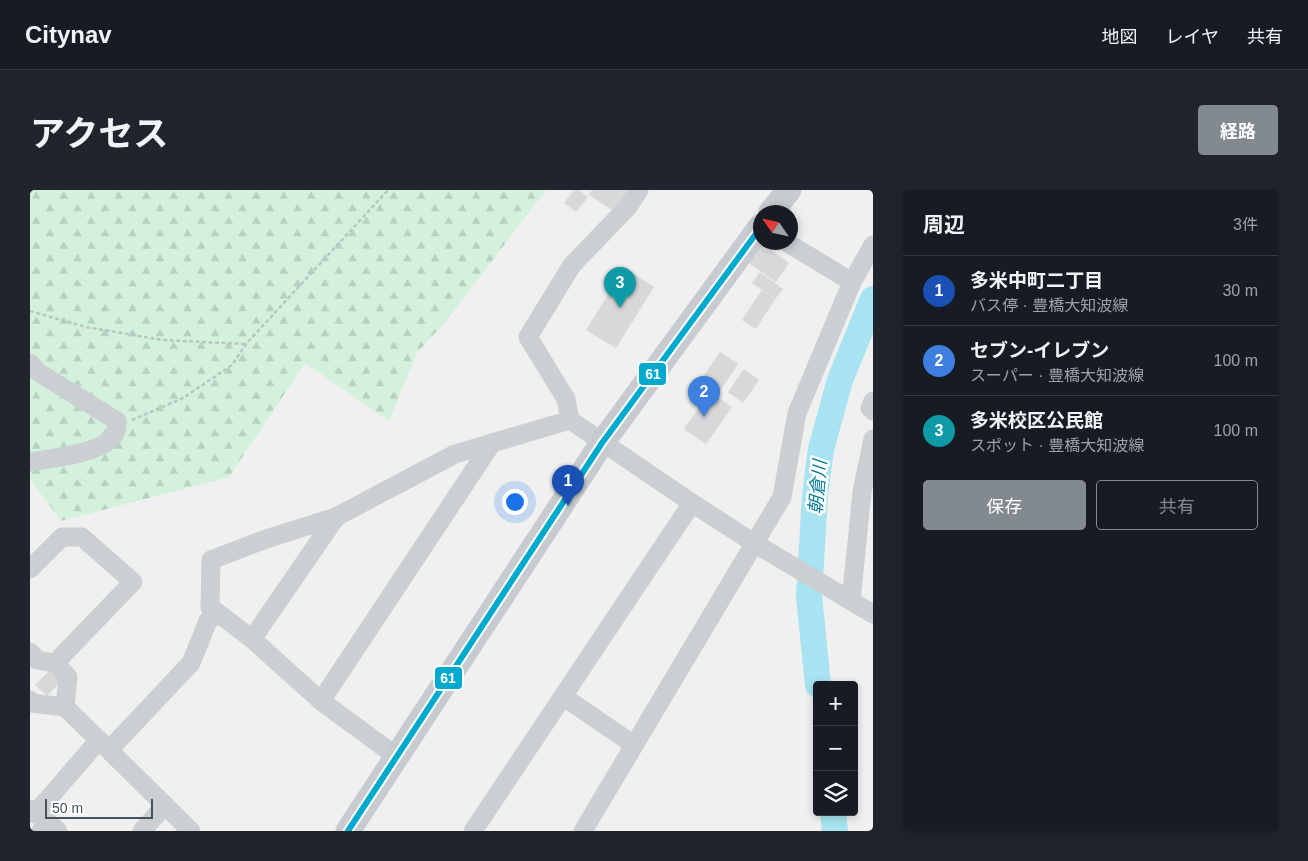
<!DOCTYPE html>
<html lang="ja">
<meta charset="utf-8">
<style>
:root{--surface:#171b24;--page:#20242c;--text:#f1f3f6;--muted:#9ea1a6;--line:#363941;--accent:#828a90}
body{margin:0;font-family:Helvetica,"Noto Sans JP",sans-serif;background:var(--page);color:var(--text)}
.controls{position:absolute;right:15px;bottom:15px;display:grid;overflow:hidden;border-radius:5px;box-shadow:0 2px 8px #0003}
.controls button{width:45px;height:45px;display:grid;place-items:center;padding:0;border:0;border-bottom:1px solid var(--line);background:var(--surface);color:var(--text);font:25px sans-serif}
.compass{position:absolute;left:723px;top:15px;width:45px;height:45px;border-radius:50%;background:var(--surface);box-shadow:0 2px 8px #0003;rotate:304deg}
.scale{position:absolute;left:15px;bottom:12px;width:108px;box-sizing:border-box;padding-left:5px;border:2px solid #46535d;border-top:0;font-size:14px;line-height:18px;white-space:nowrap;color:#46535d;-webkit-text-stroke:4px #fff;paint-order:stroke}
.you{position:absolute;left:484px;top:311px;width:18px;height:18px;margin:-12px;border:4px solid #fff;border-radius:50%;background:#1a73e8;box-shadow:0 0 0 8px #1a73e833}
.badge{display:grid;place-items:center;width:32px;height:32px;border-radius:50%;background:var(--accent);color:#fff;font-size:16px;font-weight:700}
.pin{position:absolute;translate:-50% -41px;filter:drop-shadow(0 1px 2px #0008)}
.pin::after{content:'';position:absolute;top:26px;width:18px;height:15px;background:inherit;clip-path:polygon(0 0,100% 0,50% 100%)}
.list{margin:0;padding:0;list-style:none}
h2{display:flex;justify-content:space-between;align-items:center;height:65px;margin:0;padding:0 20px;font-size:21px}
h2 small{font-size:16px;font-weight:400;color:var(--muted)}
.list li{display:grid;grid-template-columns:32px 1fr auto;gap:15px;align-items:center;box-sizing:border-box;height:70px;padding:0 20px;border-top:1px solid var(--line)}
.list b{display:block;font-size:19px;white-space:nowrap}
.list p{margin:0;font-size:16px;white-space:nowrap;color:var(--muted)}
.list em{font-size:16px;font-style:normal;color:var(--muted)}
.actions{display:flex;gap:10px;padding:15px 20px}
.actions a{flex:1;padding:11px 0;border:1px solid var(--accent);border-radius:5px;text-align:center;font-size:18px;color:var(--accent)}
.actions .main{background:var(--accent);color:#fff}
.icon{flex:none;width:28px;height:28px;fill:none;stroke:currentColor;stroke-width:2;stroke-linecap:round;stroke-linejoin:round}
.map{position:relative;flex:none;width:843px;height:641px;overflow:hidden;border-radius:5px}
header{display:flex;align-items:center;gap:30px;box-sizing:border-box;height:70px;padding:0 25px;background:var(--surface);border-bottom:1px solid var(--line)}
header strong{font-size:24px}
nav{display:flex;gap:28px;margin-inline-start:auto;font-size:18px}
.intro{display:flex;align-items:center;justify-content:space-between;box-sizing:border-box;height:120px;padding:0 30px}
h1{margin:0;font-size:35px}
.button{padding:12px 22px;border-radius:5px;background:var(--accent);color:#fff;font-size:18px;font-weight:700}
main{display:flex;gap:30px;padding:0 30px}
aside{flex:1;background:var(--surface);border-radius:5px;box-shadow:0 2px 8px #0003}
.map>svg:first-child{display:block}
.forest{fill:url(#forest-firs)}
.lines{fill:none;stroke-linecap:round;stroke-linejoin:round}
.river{stroke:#a7e3f0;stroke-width:26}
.building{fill:#d8d8da;stroke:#e2e2e3}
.path{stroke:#b8c6c1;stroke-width:2.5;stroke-dasharray:4 2.5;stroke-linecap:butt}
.minor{stroke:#cccfd1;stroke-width:19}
.major{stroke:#c7cbcf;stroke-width:25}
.bus-1-casing{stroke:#fff;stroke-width:10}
.bus-1{stroke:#00a9ce;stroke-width:6}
.labels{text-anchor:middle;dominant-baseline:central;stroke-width:5;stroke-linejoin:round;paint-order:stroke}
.water-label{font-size:18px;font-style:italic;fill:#087e98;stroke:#fff}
.line-badge{stroke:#fff;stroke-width:2}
.badge-label{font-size:14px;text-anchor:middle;font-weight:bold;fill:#fff}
</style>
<header>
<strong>Citynav</strong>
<nav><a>地図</a><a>レイヤ</a><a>共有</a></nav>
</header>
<div class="intro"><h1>アクセス</h1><a class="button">経路</a></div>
<main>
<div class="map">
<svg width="843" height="641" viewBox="0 0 843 641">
<defs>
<pattern id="forest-firs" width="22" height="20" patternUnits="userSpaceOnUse" patternTransform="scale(1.25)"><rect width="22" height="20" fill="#d4f1de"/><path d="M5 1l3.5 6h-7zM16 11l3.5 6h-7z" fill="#b7d1c1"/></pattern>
</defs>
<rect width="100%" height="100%" fill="#f1f0f0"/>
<path class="forest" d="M0 0H516L416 131 387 163 359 231 275 173 199 287 31 331 0 289Z"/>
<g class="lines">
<g class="river">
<path d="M788 495 779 406 785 305 791 259 810 190 843 109"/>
<path d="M803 622 805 641"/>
</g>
</g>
<g class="building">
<path d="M544 0H549L558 7 546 22 534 13Z"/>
<path d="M562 0H601L587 23 559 5Z"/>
<path d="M732 54 759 73 746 92 719 73Z"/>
<path d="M595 78 624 97 586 158 556 140Z"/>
<path d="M730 82 753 99 745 109 722 93Z"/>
<path d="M732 100 745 109 726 139 712 130Z"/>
<path d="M690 162 708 174 689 202 671 190Z"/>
<path d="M714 179 729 190 713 213 698 202Z"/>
<path d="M680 202 702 217 676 254 654 239Z"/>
<path d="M19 481 31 492 17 506 5 495Z"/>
</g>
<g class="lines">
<g class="path">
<path d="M0 121 56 137 132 150 216 154"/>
<path d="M102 230 153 208 202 175 216 154 358 0"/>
</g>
<g class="minor">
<path d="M756 52 822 92"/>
<path d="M0 173 8 182 87 231C87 235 87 240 85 243 75 264 22 268 0 272"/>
<path d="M843 211 840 218 843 221"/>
<path d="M540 230 536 209 498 147 542 75 598 17 609 0"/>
<path d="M0 379 32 347H52L103 392 25 473"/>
<path d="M821 411 832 302 843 249"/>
<path d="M222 449 306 327"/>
<path d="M0 462 7 470 25 473 38 487 35 517"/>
<path d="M534 507 604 555"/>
<path d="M0 510 1 513 35 517 161 641"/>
<path d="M291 511 462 253"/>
<path d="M79 560 161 473 178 431 188 423"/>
<path d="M367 567 291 511 222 449 180 417 181 370 239 348 306 327 425 264 540 230 662 313 724 353 843 424"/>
<path d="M0 619 5 624 69 550"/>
<path d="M11 641 19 633 28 641"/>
<path d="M112 641 135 615"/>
<path d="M443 641 662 313"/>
<path d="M553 641 752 307 767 223 822 92 843 55"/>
</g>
<g class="major">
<path d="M741 22 759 0"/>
<path d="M318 641 572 253 731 36"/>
</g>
<defs>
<path id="bus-1" d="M318 641 572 253 731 37"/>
</defs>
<use href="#bus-1" class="bus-1-casing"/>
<use href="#bus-1" class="bus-1"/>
</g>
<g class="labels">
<g class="water-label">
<text transform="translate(788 297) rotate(-85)">朝倉川</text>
</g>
</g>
<g class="line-badge">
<rect x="608" y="172" width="29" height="24" rx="5" fill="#00a9ce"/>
<rect x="404" y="476" width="29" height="24" rx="5" fill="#00a9ce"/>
</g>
<g class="badge-label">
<text x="623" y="189">61</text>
<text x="418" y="493">61</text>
</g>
</svg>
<div class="controls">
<button>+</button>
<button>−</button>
<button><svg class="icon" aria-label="layers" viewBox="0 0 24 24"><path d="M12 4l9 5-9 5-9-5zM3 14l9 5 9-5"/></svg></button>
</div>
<svg class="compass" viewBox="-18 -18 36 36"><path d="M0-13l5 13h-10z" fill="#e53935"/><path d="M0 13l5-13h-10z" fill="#9ea1a6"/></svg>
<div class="scale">50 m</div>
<div class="you"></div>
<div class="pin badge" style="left:538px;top:316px;background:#1a4fb4">1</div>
<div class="pin badge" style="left:674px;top:227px;background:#3f7fe0">2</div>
<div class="pin badge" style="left:590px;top:118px;background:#0f9aa8">3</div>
</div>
<aside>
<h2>周辺<small>3件</small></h2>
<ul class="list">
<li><span class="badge" style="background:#1a4fb4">1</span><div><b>多米中町二丁目</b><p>バス停 · 豊橋大知波線</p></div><em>30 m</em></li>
<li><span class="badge" style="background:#3f7fe0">2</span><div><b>セブン-イレブン</b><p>スーパー · 豊橋大知波線</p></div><em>100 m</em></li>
<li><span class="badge" style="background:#0f9aa8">3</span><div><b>多米校区公民館</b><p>スポット · 豊橋大知波線</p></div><em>100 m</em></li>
</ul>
<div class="actions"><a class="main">保存</a><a>共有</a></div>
</aside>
</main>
